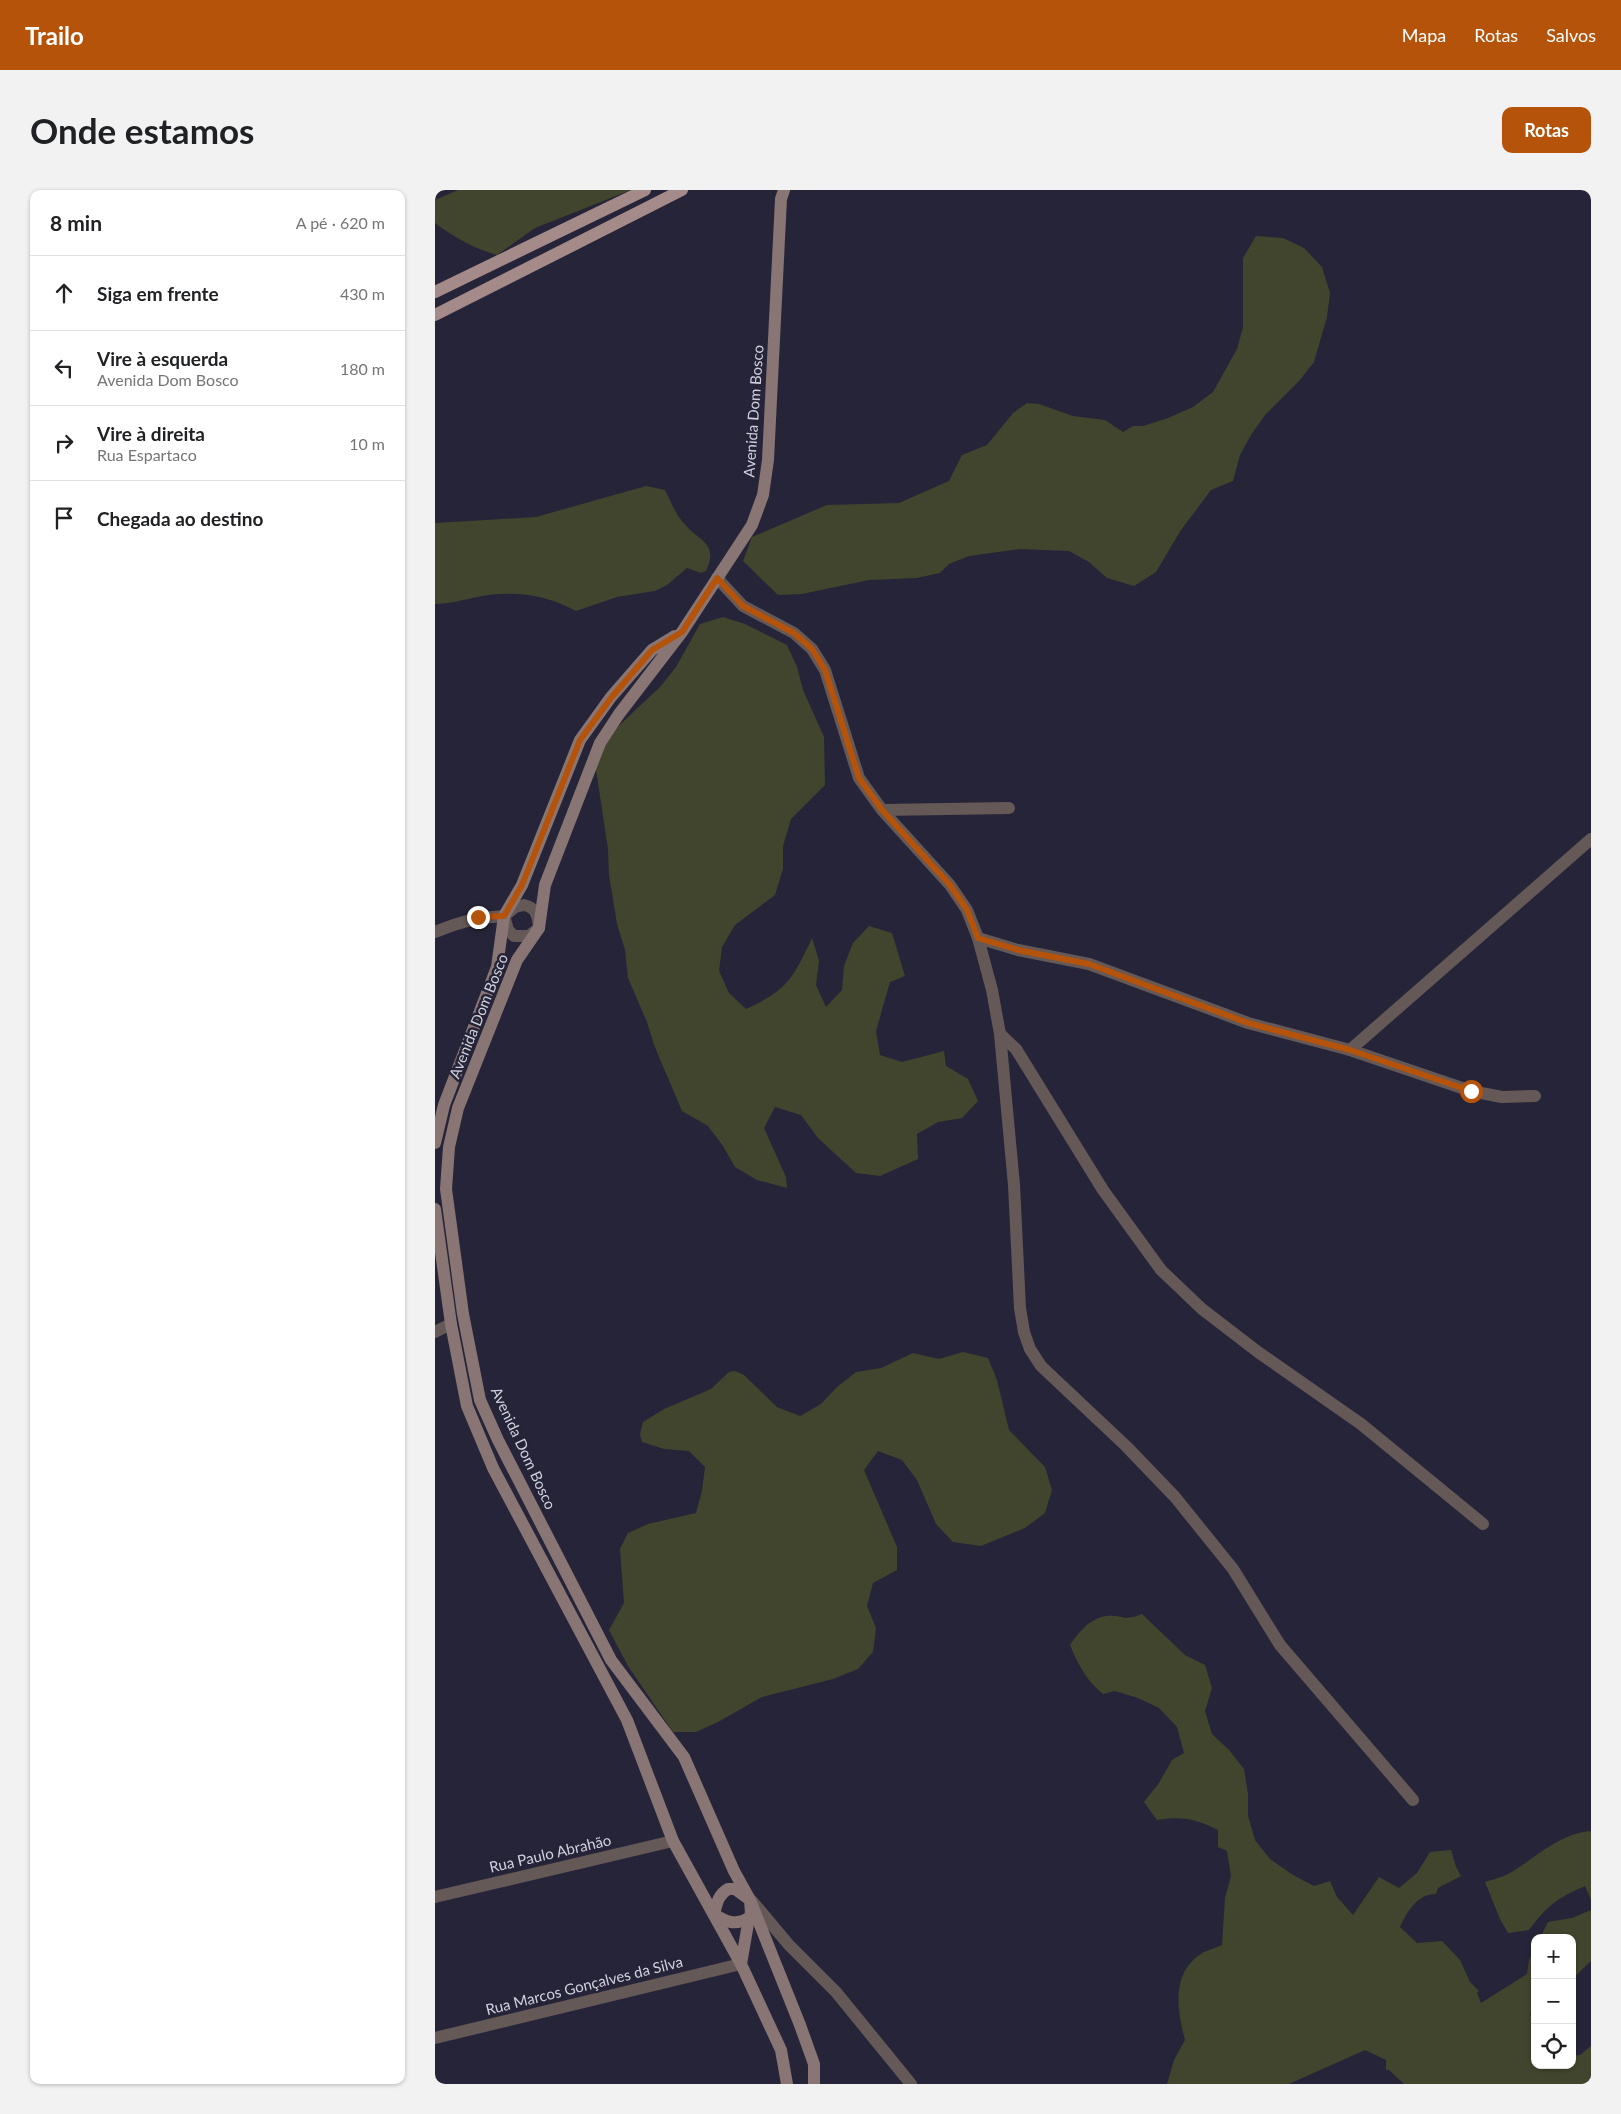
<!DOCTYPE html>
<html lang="pt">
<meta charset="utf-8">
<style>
:root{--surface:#fff;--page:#f2f2f2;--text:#202124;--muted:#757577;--line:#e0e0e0;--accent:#b45309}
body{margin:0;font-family:Lato,sans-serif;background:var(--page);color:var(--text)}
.controls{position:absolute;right:15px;bottom:15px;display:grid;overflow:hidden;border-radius:10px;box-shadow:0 1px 4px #0004}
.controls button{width:45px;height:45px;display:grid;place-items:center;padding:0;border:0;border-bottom:1px solid var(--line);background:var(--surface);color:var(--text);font:25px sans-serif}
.stop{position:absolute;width:15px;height:15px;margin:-11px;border:4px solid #b45309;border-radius:50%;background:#fff}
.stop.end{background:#b45309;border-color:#fff;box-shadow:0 1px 5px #0008}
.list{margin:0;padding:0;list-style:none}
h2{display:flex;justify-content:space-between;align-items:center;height:65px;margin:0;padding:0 20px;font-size:21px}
h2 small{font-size:16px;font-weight:400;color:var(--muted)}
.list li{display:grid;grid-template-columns:32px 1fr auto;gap:15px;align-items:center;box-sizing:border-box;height:75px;padding:0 20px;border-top:1px solid var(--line)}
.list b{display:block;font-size:19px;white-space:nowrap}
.list p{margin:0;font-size:16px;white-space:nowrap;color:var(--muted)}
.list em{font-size:16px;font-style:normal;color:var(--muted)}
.icon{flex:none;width:28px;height:28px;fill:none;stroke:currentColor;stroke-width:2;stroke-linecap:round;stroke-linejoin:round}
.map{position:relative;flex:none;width:1156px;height:1894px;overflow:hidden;border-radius:10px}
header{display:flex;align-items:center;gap:30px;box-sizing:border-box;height:70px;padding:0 25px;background:var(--accent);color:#fff}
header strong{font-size:24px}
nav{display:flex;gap:28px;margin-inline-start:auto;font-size:18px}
.intro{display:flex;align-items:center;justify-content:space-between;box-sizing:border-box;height:120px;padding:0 30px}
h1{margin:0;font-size:35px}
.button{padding:12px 22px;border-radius:10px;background:var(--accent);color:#fff;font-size:18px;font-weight:700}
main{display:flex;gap:30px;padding:0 30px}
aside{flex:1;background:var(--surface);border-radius:10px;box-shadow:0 1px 4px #0004}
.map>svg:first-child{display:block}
.green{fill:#41452d}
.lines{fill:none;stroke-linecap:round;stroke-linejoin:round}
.street{stroke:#655958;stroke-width:12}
.secondary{stroke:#887574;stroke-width:12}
.primary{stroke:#a48a89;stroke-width:12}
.route{stroke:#b45309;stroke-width:6}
.labels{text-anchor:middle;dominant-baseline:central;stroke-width:5;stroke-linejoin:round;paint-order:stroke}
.street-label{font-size:15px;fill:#d1d1de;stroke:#262438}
</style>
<header>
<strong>Trailo</strong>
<nav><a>Mapa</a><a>Rotas</a><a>Salvos</a></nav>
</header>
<div class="intro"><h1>Onde estamos</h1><a class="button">Rotas</a></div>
<main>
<aside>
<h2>8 min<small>A pé · 620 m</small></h2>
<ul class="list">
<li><svg class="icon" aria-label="ahead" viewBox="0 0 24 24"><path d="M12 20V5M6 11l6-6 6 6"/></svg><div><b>Siga em frente</b></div><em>430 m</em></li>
<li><svg class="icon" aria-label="left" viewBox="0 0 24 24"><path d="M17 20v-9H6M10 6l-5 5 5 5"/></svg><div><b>Vire à esquerda</b><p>Avenida Dom Bosco</p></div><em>180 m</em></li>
<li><svg class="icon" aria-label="right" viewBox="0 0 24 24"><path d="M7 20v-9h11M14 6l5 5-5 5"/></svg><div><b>Vire à direita</b><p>Rua Espartaco</p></div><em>10 m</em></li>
<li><svg class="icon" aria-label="arrive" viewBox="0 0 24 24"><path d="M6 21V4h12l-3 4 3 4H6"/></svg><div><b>Chegada ao destino</b></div></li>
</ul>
</aside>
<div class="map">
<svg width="1156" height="1894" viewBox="0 0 1156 1894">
<rect width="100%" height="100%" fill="#262438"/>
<g class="green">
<path d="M23 0H196L100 38 62 65C38 58 20 48 0 33V10Z"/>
<path d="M821 46 848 48 869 58 887 77 895 103 892 127 879 172 864 191 830 225 816 245 805 265 798 291 776 300 746 340 721 382 699 396 672 388 654 372 634 361 585 359 534 366 514 374 505 383 482 388 434 390 367 404 343 405 308 371 317 347 392 315 464 313 514 291 527 265 552 255 578 223 592 213 604 214 638 226 670 230 688 242 698 236H708L733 228 758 217 778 202 802 159 808 137V68Z"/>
<path d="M211 296 230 300C235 310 240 323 247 331 262 351 285 352 271 381L266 383 252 378 232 395 220 401 182 407 141 421C111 404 76 400 42 407 27 410 15 414 0 414V333L101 327Z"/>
<path d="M288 427 310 434 352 455 362 477 368 500 389 547 390 595 356 629 348 656V679L340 705 300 735 287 757 284 781 294 803 311 819C353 800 358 788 377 748L384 771 381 795 391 817 407 800 409 776 418 753 434 736 457 743 470 786 455 792 441 841 445 865 467 872 509 861 511 876 533 889 543 911 527 928 503 932 482 944 483 969 445 986 421 983 383 948 366 925 340 917 329 938 351 987 352 998 322 990 300 977 288 956 273 936 247 921 219 855 212 832 193 788 190 760 182 734 174 685 173 659 160 573 175 544 226 496 241 477 265 434Z"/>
<path d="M528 1162 553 1168 562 1190 574 1240 610 1277 617 1300 610 1323 590 1338 546 1356 518 1352 501 1334 482 1290 467 1270 443 1261 429 1280 462 1357V1380L438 1393 432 1416 441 1438 438 1462 423 1479 398 1489 327 1507 283 1532 261 1542H238L193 1476 174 1440 189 1413 185 1359 193 1343 213 1334 261 1323 267 1301 270 1277 254 1261 229 1259 207 1252 205 1244 208 1232 229 1219 276 1199 294 1182 300 1181 309 1185 342 1217 365 1226 386 1214 402 1197 421 1182 446 1178 478 1163 504 1169Z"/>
<path d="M707 1424 750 1465 770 1475 777 1498 770 1521 777 1544 794 1560 809 1579 813 1604V1626L820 1650 835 1669 858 1685 879 1696 895 1691 902 1707 918 1725 944 1687 964 1698 982 1683 995 1662 1016 1660 1021 1677 1026 1686 1003 1698 1001 1704C982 1704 972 1722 965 1737L982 1753 1007 1751 1025 1770 1035 1792 1044 1801 1042 1803 1046 1813 1092 1784 1094 1770 1100 1758V1820L1095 1824 1100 1836V1875H1137V1866L1145 1865 1156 1856V1894H969L954 1880H951V1870L930 1860 854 1894H732L739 1870 750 1850C742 1821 736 1783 766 1764 772 1760 781 1758 787 1755L790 1708 796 1686 792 1661 783 1657V1640C761 1629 747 1626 722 1630L709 1612 724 1593 737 1570 749 1563 742 1537 724 1518 703 1508 680 1501 668 1504C652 1491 643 1475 635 1455 644 1442 654 1429 671 1426 687 1424 688 1432 707 1424Z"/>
<path d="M1156 1641V1710L1150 1696C1122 1708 1112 1716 1094 1740L1073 1743 1065 1729 1050 1692C1060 1689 1071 1686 1080 1680 1103 1665 1127 1643 1156 1641Z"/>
<path d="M1156 1720V1771L1137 1789V1748H1105L1113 1732 1137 1728Z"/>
</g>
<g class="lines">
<g class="street">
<path d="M282 388 308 416 359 443 377 459 390 480 424 588 447 620 515 695 532 720 543 748 557 800 565 844 579 995 585 1118 589 1142 595 1159 606 1176 691 1256 740 1307 798 1379 845 1455 978 1610"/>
<path d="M447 620 574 618"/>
<path d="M89 715C102 718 103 726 104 738L94 746H79L73 740 69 726 80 717Z"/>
<path d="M0 742C23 732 44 727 69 726"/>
<path d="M543 748 583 760 654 774 813 833 915 860 1036 901 1067 907 1100 906"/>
<path d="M565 844 581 859 668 1000 726 1080 767 1119 823 1162 926 1234 1048 1334"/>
<path d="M915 860 1156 649"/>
<path d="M0 1142 16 1134"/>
<path d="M0 1707 238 1651"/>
<path d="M317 1711 354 1755 401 1802 476 1894"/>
<path d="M0 1848 306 1774"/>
</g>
<g class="secondary">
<path d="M349 0 346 9 333 270 328 305 317 335 247 442 184 524 165 553 110 695 104 738 82 770 23 918 14 957 11 999 28 1124 45 1210 63 1250 176 1470 249 1567 299 1681 315 1710 365 1835 379 1874V1894"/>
<path d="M0 953 9 915 62 777 69 726 87 695 145 550 176 507 217 460 240 446"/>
<path d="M0 1019 16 1134 32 1216 58 1278 192 1530 238 1651 306 1774 346 1860 352 1894"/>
<path d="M293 1699H300L315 1710 316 1723 314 1728C300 1736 291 1732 279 1724 282 1713 283 1705 293 1699Z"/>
<path d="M306 1774 314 1728"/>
</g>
<g class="primary">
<path d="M0 102 210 0"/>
<path d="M0 125 247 0"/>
</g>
</g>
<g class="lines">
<path class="route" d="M43 727 69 726 87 695 145 550 176 508 217 460 247 442 282 388 308 416 359 443 377 459 390 480 424 588 447 620 515 695 532 720 543 748 583 760 654 774 813 833 915 860 1036 901"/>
</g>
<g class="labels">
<g class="street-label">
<text transform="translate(318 221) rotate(-86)">Avenida Dom Bosco</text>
<text transform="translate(43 826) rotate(-68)">Avenida Dom Bosco</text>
<text transform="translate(89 1258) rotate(65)">Avenida Dom Bosco</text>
<text transform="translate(115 1663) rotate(-13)">Rua Paulo Abrahão</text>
<text transform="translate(149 1795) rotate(-14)">Rua Marcos Gonçalves da Silva</text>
</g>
</g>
</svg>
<div class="controls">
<button>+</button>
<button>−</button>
<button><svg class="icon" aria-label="locate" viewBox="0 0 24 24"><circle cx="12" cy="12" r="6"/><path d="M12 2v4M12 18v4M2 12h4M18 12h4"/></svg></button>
</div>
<div class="stop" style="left:1036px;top:901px"></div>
<div class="stop end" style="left:43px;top:727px"></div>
</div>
</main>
